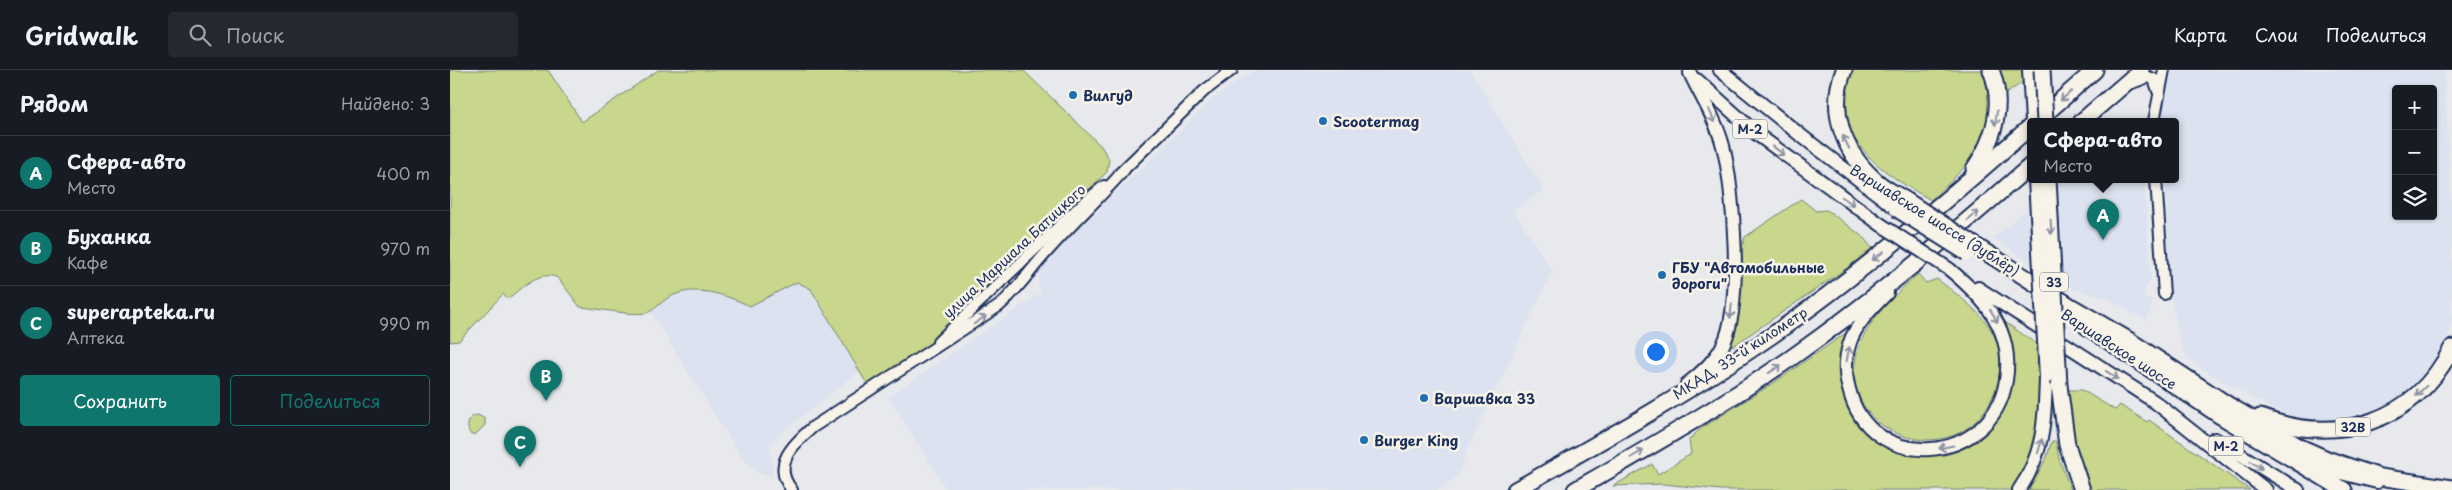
<!DOCTYPE html>
<html lang="ru">
<meta charset="utf-8">
<style>
:root{--surface:#171b24;--page:#242831;--text:#f1f3f6;--muted:#9ea1a6;--line:#363941;--accent:#0f766e}
body{margin:0;font-family:"Playpen Sans",sans-serif;background:var(--page);color:var(--text)}
.controls{position:absolute;right:15px;top:15px;display:grid;overflow:hidden;border-radius:5px;box-shadow:0 1px 4px #0004}
.controls button{width:45px;height:45px;display:grid;place-items:center;padding:0;border:0;border-bottom:1px solid var(--line);background:var(--surface);color:var(--text);font:25px sans-serif}
.you{position:absolute;left:1205px;top:281px;width:18px;height:18px;margin:-12px;border:4px solid #fff;border-radius:50%;background:#1a73e8;box-shadow:0 0 0 8px #1a73e833}
.badge{display:grid;place-items:center;width:32px;height:32px;border-radius:50%;background:var(--accent);color:#fff;font-size:16px;font-weight:700}
.pin{position:absolute;translate:-50% -41px;filter:drop-shadow(0 1px 2px #0008)}
.pin::after{content:'';position:absolute;top:26px;width:18px;height:15px;background:inherit;clip-path:polygon(0 0,100% 0,50% 100%)}
.popup{position:absolute;left:1577px;top:48px;width:152px;height:65px;box-sizing:border-box;display:grid;place-content:center;border-radius:5px;background:var(--surface);filter:drop-shadow(0 1px 4px #0005);font-size:16px;white-space:nowrap;color:var(--muted)}
.popup b{font-size:19px;color:var(--text)}
.popup::after{content:'';position:absolute;left:50%;top:100%;margin-left:-10px;border:10px solid transparent;border-top-color:var(--surface)}
.list{margin:0;padding:0;list-style:none}
h2{display:flex;justify-content:space-between;align-items:center;height:65px;margin:0;padding:0 20px;font-size:21px}
h2 small{font-size:16px;font-weight:400;color:var(--muted)}
.list li{display:grid;grid-template-columns:32px 1fr auto;gap:15px;align-items:center;box-sizing:border-box;height:75px;padding:0 20px;border-top:1px solid var(--line)}
.list b{display:block;font-size:19px;white-space:nowrap}
.list p{margin:0;font-size:16px;white-space:nowrap;color:var(--muted)}
.list em{font-size:16px;font-style:normal;color:var(--muted)}
.actions{display:flex;gap:10px;padding:15px 20px}
.actions a{flex:1;padding:11px 0;border:1px solid var(--accent);border-radius:5px;text-align:center;font-size:18px;color:var(--accent)}
.actions .main{background:var(--accent);color:#fff}
.icon{flex:none;width:28px;height:28px;fill:none;stroke:currentColor;stroke-width:2;stroke-linecap:round;stroke-linejoin:round}
.map{position:relative;flex:none;width:2002px;height:420px;overflow:hidden}
header{display:flex;align-items:center;gap:30px;box-sizing:border-box;height:70px;padding:0 25px;background:var(--surface);border-bottom:1px solid var(--line)}
header strong{font-size:24px}
nav{display:flex;gap:28px;margin-inline-start:auto;font-size:18px}
.search{width:350px;height:45px;background:var(--page);display:flex;align-items:center;gap:12px;box-sizing:border-box;padding:0 18px;border-radius:5px;color:var(--muted);font-size:19px}
main{display:flex}
aside{flex:1;background:var(--surface)}
.map>svg:first-child{display:block}
.built{fill:#dce2ef;fill-rule:evenodd}
.green{fill:#c8d78b;stroke:#728374}
.lines{fill:none;stroke-linecap:round;stroke-linejoin:round}
.minor-casing{stroke:#1b2f5e;stroke-width:14}
.major-casing{stroke:#1b2f5e;stroke-width:16}
.highway-casing{stroke:#1b2f5e;stroke-width:19}
.minor{stroke:#f7f3e8;stroke-width:10}
.major{stroke:#f7f3e8;stroke-width:12}
.highway{stroke:#f7f3e8;stroke-width:15}
.major-bridge-casing{stroke:#1b2f5e;stroke-width:16;stroke-linecap:butt}
.highway-bridge-casing{stroke:#1b2f5e;stroke-width:19;stroke-linecap:butt}
.major-bridge{stroke:#f7f3e8;stroke-width:12}
.highway-bridge{stroke:#f7f3e8;stroke-width:15}
.oneway{stroke:#8991a3}
.poi-dot{fill:#1f6fb2;stroke:#f7f3e8;stroke-width:2}
.labels{text-anchor:middle;dominant-baseline:central;stroke-width:5;stroke-linejoin:round;paint-order:stroke}
.shield{fill:#f7f3e8;stroke:#5d6a87;stroke-width:1}
.shield-label{font-size:12px;font-weight:bold;fill:#1b2f5e}
.poi-label{font-size:14px;font-weight:bold;fill:#1b2f5e;stroke:#f7f3e8;text-anchor:start}
.street-label{font-size:14px;fill:#1b2f5e;stroke:#f7f3e8}
</style>
<header>
<strong>Gridwalk</strong>
<div class="search"><svg class="icon" aria-label="search" viewBox="0 0 24 24"><circle cx="10" cy="10" r="6"/><path d="M15 15l6 6"/></svg>Поиск</div>
<nav><a>Карта</a><a>Слои</a><a>Поделиться</a></nav>
</header>
<main>
<aside>
<h2>Рядом<small>Найдено: 3</small></h2>
<ul class="list">
<li><span class="badge">A</span><div><b>Сфера-авто</b><p>Место</p></div><em>400 m</em></li>
<li><span class="badge">B</span><div><b>Буханка</b><p>Кафе</p></div><em>970 m</em></li>
<li><span class="badge">C</span><div><b>superapteka.ru</b><p>Аптека</p></div><em>990 m</em></li>
</ul>
<div class="actions"><a class="main">Сохранить</a><a>Поделиться</a></div>
</aside>
<div class="map">
<svg width="2002" height="420" viewBox="0 0 2002 420">
<rect width="100%" height="100%" fill="#e7e9ec"/>
<filter id="ink" filterUnits="userSpaceOnUse"><feTurbulence type="fractalNoise" baseFrequency=".02" numOctaves="2"/><feDisplacementMap in="SourceGraphic" scale="10" xChannelSelector="R" yChannelSelector="G"/><feConvolveMatrix kernelMatrix="1 2 1 2 8 2 1 2 1" color-interpolation-filters="sRGB"/></filter>
<g filter="url(#ink)">
<g class="built">
<path d="M805 0H1020L1094 120 1063 140 1102 201 1018 378 1007 407 988 420H497L438 327 591 223 588 207 590 196 765 27Z"/>
<path d="M1725 0H1994L2002 142V249L1998 264 1987 289 1952 327 1934 339 1912 347 1887 351H1865L1846 347 1819 337 1753 300 1738 288 1731 275 1721 227 1715 109H1726V51H1712L1711 42 1720 6ZM1946 19H1983V146H1946Z"/>
<path d="M1613 109H1694L1701 211 1694 220 1695 229H1702V236L1696 250 1657 228 1619 217 1543 168Z"/>
<path d="M347 212 361 219 409 301 320 372 323 406 308 403 292 388 200 241 219 227 231 223 257 222 282 228 300 236Z"/>
</g>
<g class="green">
<path d="M0 0H98L132 52 208 0H573L651 76 659 89 657 102 477 277 426 314H417L361 219 347 212 300 236C276 225 243 213 218 228 211 232 204 241 196 243 182 246 146 238 130 237L108 208C90 199 71 218 58 229L53 224 9 271 0 272Z"/>
<path d="M1400 0H1535C1553 65 1525 88 1481 130 1431 103 1374 64 1400 0Z"/>
<path d="M1549 0H1572L1573 12 1554 25Z"/>
<path d="M1351 129 1366 141 1377 140 1412 166 1422 178 1397 198 1283 276 1280 273 1290 183 1295 167Z"/>
<path d="M1468 204 1476 213 1487 209C1523 237 1562 262 1547 315 1515 420 1359 359 1417 260 1429 239 1450 220 1468 204Z"/>
<path d="M1555 252 1588 275 1587 302H1589C1588 351 1589 377 1562 420H1271L1214 414 1163 416 1202 394 1208 404 1241 384 1239 370 1250 359 1325 312 1396 263C1346 420 1609 420 1555 252Z"/>
<path d="M1617 320H1632L1665 340 1670 335 1697 352 1699 350 1800 420H1641L1624 376Z"/>
<path d="M28 345 35 349V355L26 364 21 365C15 357 18 346 28 345Z"/>
<path d="M1602 371H1606L1609 389 1621 420H1579L1596 389Z"/>
</g>
<g class="lines">
<defs>
<g id="minor">
<path d="M1682 13 1698 7 1704 9 1708 21"/>
<path d="M1704 51 1714 0"/>
<path d="M669 104 754 21 782 0"/>
<path d="M1706 109 1714 224"/>
<path d="M488 272 630 136 654 116"/>
<path d="M342 420C321 395 343 374 363 357L549 236C567 220 579 202 595 184 620 155 649 129 674 100"/>
</g>
<g id="major">
<path d="M1270 0 1349 64 1447 139"/>
<path d="M1579 0 1582 51"/>
<path d="M1247 10 1308 65 1430 154"/>
<path d="M1528 218 1705 332 1816 420"/>
<path d="M1437 223C1424 236 1410 250 1402 267 1395 284 1394 302 1399 319 1419 405 1543 396 1556 310 1564 260 1534 228 1499 199"/>
<path d="M1237 314C1251 303 1265 291 1273 275 1293 235 1284 119 1273 76 1266 49 1251 27 1240 3"/>
<path d="M1765 369 1848 420"/>
<path d="M1846 385 1879 400 1927 412"/>
<path d="M1569 420C1594 384 1595 349 1596 307"/>
</g>
<g id="highway">
<path d="M1394 0C1378 40 1393 81 1424 109 1433 118 1446 124 1457 131"/>
<path d="M1587 51 1645 0"/>
<path d="M1632 51 1691 0"/>
<path d="M1524 99C1544 69 1555 35 1541 0"/>
<path d="M1526 176 1622 237 1677 269 1780 336 1850 377 1877 389 1930 407 2002 418"/>
<path d="M1636 256 1769 345 1894 420"/>
<path d="M1609 315 1617 375 1632 420"/>
<path d="M1810 347C1887 376 1964 353 2002 278"/>
<path d="M1065 420C1152 371 1242 321 1324 264 1414 201 1498 129 1580 57"/>
<path d="M1125 420C1198 378 1272 336 1341 288 1425 229 1503 164 1580 96"/>
</g>
</defs>
<use href="#minor" class="minor-casing"/>
<use href="#major" class="major-casing"/>
<use href="#highway" class="highway-casing"/>
<use href="#minor" class="minor"/>
<use href="#major" class="major"/>
<use href="#highway" class="highway"/>
<defs>
<g id="major-bridge">
<path d="M1585 109 1596 307"/>
<path d="M1430 154 1499 199"/>
</g>
<g id="highway-bridge">
<path d="M1592 0 1595 51"/>
<path d="M1598 109 1609 315"/>
<path d="M1457 131 1526 176"/>
<path d="M1447 139 1517 183"/>
</g>
</defs>
<use href="#major-bridge" class="major-bridge-casing"/>
<use href="#highway-bridge" class="highway-bridge-casing"/>
<use href="#major-bridge" class="major-bridge"/>
<use href="#highway-bridge" class="highway-bridge"/>
</g>
<defs><path id="oneway-shaft" d="M-6 0H5M1.5-3L5.5 0L1.5 3" fill="none" stroke-width="1.6" stroke-linecap="round" stroke-linejoin="round" transform="scale(1.25)"/></defs>
<g class="oneway">
<use href="#oneway-shaft" transform="translate(1616 26) rotate(139)"/>
<use href="#oneway-shaft" transform="translate(1262 46) rotate(66)"/>
<use href="#oneway-shaft" transform="translate(1546 48) rotate(98)"/>
<use href="#oneway-shaft" transform="translate(1396 72) rotate(-116)"/>
<use href="#oneway-shaft" transform="translate(1329 81) rotate(38)"/>
<use href="#oneway-shaft" transform="translate(1398 131) rotate(35)"/>
<use href="#oneway-shaft" transform="translate(1523 146) rotate(-41)"/>
<use href="#oneway-shaft" transform="translate(1601 157) rotate(87)"/>
<use href="#oneway-shaft" transform="translate(1428 186) rotate(142)"/>
<use href="#oneway-shaft" transform="translate(1281 241) rotate(96)"/>
<use href="#oneway-shaft" transform="translate(1544 246) rotate(59)"/>
<use href="#oneway-shaft" transform="translate(530 250) rotate(-34)"/>
<use href="#oneway-shaft" transform="translate(1398 284) rotate(-79)"/>
<use href="#oneway-shaft" transform="translate(1325 299) rotate(-33)"/>
<use href="#oneway-shaft" transform="translate(1662 305) rotate(33)"/>
<use href="#oneway-shaft" transform="translate(1971 321) rotate(136)"/>
<use href="#oneway-shaft" transform="translate(1590 376) rotate(-74)"/>
<use href="#oneway-shaft" transform="translate(1496 377) rotate(168)"/>
<use href="#oneway-shaft" transform="translate(1187 384) rotate(-30)"/>
<use href="#oneway-shaft" transform="translate(1806 395) rotate(32)"/>
</g>
</g>
<g class="poi-dot">
<circle cx="623" cy="25" r="5"/>
<circle cx="873" cy="51" r="5"/>
<circle cx="1212" cy="205" r="5"/>
<circle cx="974" cy="328" r="5"/>
<circle cx="914" cy="370" r="5"/>
</g>
<g class="labels">
<g class="shield">
<rect x="1282.5" y="49.5" width="35" height="19" rx="4"/>
<rect x="1590" y="202.5" width="28" height="19" rx="4"/>
<rect x="1885.5" y="347.5" width="35" height="19" rx="4"/>
<rect x="1758.5" y="366.5" width="35" height="19" rx="4"/>
</g>
<g class="shield-label">
<text x="1300" y="59">М-2</text>
<text x="1604" y="212">33</text>
<text x="1903" y="357">32B</text>
<text x="1776" y="376">М-2</text>
</g>
<g class="poi-label">
<text x="633" y="25">Вилгуд</text>
<text x="883" y="51">Scootermag</text>
<text x="1222" y="197">ГБУ "Автомобильные<tspan x="1222" dy="16">дороги"</tspan></text>
<text x="984" y="328">Варшавка 33</text>
<text x="924" y="370">Burger King</text>
</g>
<g class="street-label">
<text transform="translate(1485 150) rotate(32)">Варшавское шоссе (дублёр)</text>
<text transform="translate(564 181) rotate(-43)">улица Маршала Батицкого</text>
<text transform="translate(1669 279) rotate(33)">Варшавское шоссе</text>
<text transform="translate(1290 283) rotate(-33)">МКАД, 33-й километр</text>
</g>
</g>
</svg>
<div class="controls">
<button>+</button>
<button>−</button>
<button><svg class="icon" aria-label="layers" viewBox="0 0 24 24"><path d="M12 4l9 5-9 5-9-5zM3 14l9 5 9-5"/></svg></button>
</div>
<div class="you"></div>
<div class="pin badge" style="left:1653px;top:170px">A</div>
<div class="popup"><b>Сфера-авто</b>Место</div>
<div class="pin badge" style="left:96px;top:331px">B</div>
<div class="pin badge" style="left:70px;top:397px">C</div>
</div>
</main>
